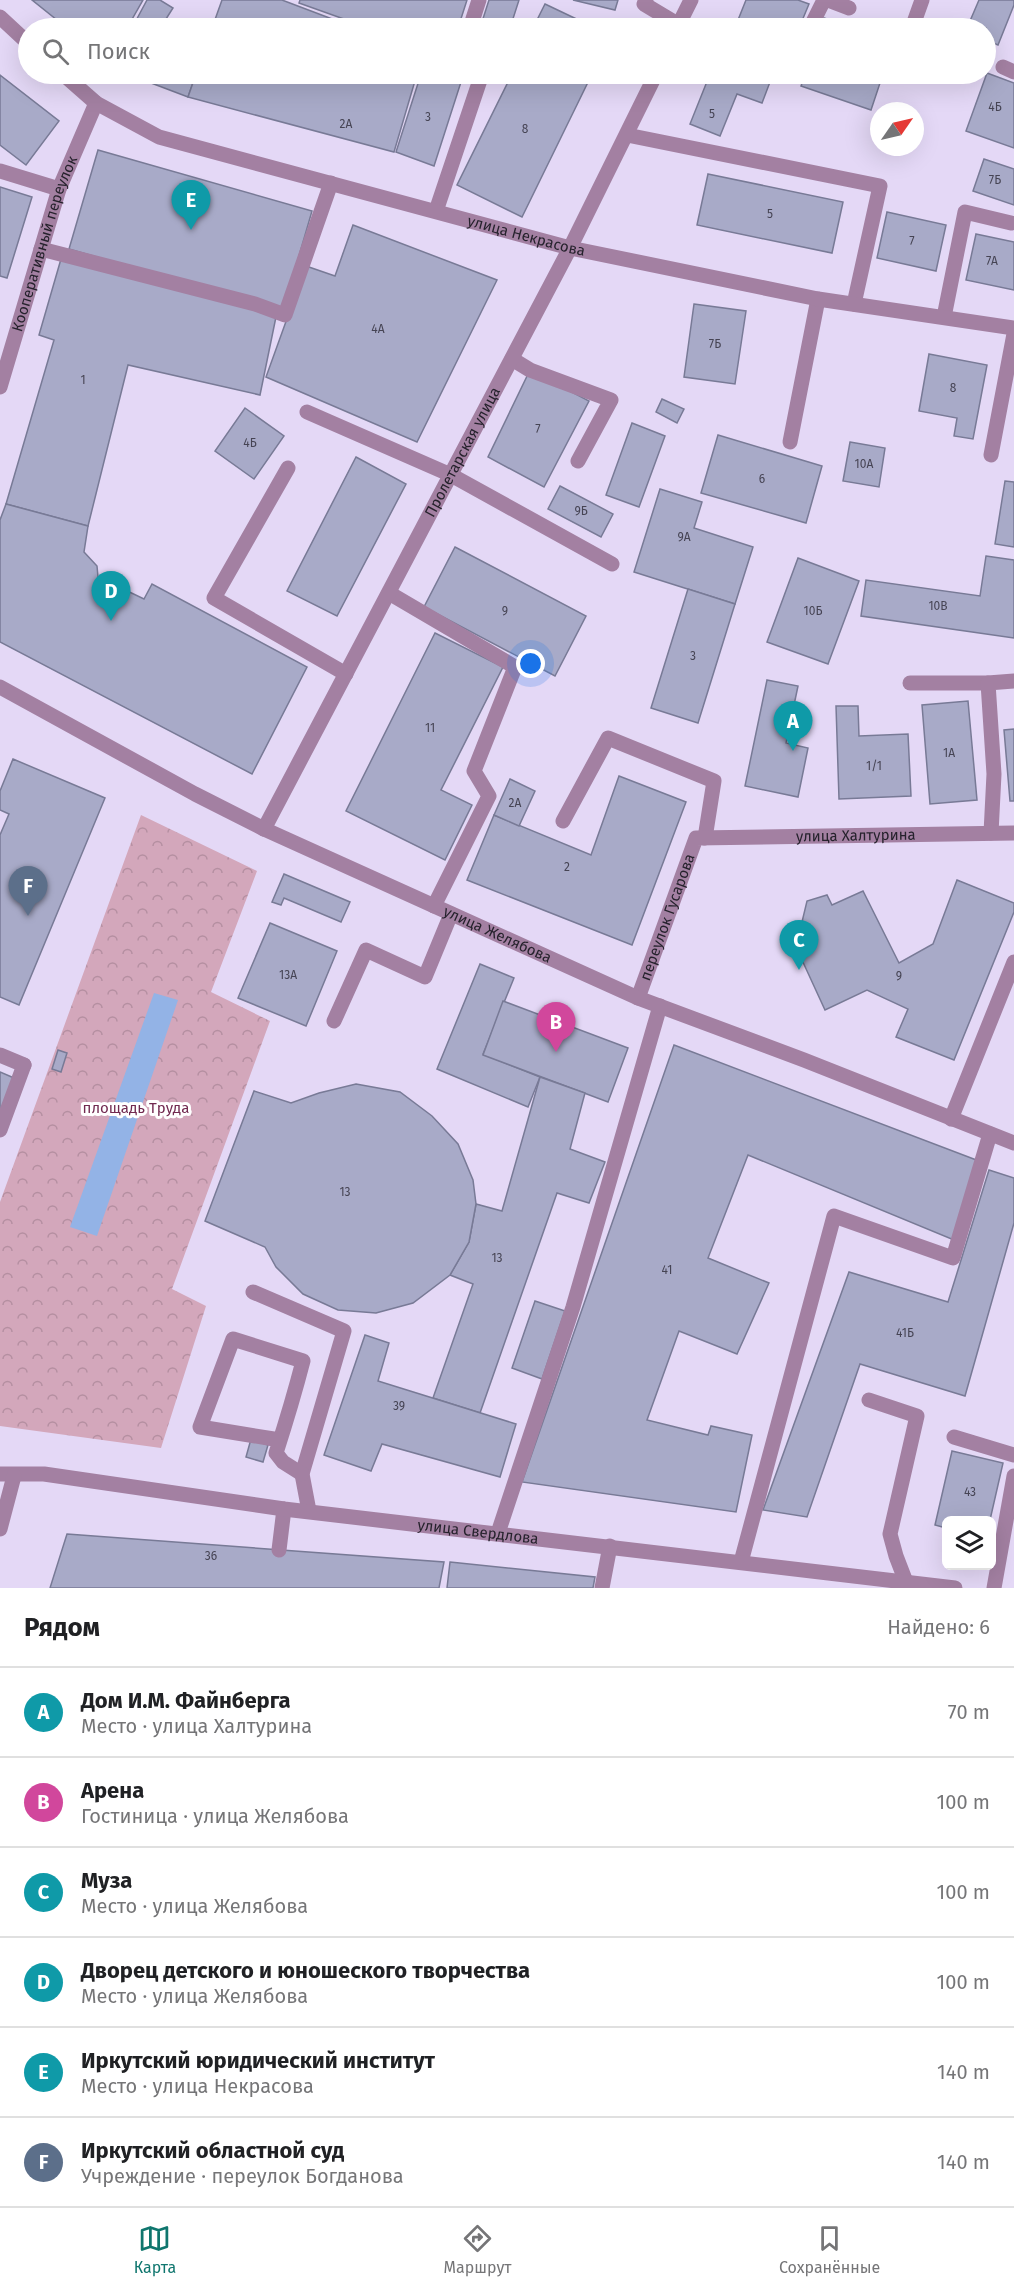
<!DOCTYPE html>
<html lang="ru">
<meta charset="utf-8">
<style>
:root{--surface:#fff;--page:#f2f2f2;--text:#202124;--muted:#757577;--line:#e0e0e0;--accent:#0f766e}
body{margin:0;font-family:"Fira Sans",sans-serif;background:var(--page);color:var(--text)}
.controls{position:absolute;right:18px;bottom:18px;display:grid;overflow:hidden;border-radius:9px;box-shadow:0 6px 24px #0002}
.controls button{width:54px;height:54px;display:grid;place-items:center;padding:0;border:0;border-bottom:2px solid var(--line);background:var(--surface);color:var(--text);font:30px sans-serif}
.compass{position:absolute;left:870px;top:102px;width:54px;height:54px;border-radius:50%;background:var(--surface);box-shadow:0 6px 24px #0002;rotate:56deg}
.you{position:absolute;left:531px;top:664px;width:21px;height:21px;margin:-15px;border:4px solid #fff;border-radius:50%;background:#1a73e8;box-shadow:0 0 0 9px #1a73e833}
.badge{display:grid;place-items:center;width:39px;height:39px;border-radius:50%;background:var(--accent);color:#fff;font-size:20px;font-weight:700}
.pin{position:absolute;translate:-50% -50px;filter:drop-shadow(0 2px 3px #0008)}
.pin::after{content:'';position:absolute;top:32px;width:21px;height:18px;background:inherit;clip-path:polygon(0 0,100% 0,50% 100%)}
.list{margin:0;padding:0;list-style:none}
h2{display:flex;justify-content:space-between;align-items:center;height:78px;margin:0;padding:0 24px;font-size:26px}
h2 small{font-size:20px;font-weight:400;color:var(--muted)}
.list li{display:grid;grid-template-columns:39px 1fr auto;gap:18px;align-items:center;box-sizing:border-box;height:90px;padding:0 24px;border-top:2px solid var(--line)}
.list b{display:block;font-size:22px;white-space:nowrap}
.list p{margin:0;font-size:20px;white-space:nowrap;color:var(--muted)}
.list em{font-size:20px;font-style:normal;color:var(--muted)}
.icon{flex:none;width:33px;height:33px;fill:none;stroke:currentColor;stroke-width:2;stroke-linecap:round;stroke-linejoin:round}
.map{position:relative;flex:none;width:1014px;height:1588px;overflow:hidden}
.search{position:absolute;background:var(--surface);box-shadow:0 6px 24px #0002;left:18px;right:18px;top:18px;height:66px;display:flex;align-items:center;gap:15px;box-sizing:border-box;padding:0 21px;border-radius:33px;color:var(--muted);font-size:22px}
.sheet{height:618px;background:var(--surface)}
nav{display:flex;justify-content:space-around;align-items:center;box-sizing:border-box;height:84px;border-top:2px solid var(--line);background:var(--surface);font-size:16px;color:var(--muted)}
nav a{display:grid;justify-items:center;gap:3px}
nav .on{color:var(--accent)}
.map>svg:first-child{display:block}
.park{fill:url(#park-crowns)}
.water{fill:#93b3e6}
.building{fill:#a8aac8;stroke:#787a96;stroke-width:1.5}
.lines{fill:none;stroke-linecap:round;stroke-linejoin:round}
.service{stroke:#a380a2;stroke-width:15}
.minor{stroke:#a380a2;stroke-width:15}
.tertiary{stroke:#a380a2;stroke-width:15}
.labels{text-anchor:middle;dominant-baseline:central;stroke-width:6;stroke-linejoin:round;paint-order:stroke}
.number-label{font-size:12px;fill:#464454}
.street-label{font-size:15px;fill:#26222d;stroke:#fff}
.park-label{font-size:15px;fill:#712950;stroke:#fff}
</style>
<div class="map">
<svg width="1014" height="1588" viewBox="0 0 1014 1588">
<defs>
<pattern id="park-crowns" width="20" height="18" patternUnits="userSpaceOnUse" patternTransform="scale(1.5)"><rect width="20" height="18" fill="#d3a7bb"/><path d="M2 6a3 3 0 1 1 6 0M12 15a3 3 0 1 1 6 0" fill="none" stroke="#b58fa1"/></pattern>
</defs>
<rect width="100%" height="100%" fill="#e4d8f6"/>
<path class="park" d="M141 815 257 871 211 992 270 1021 172 1289 206 1306 161 1448 0 1426V1202Z"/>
<path class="water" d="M154 993 178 1000 97 1236 70 1227Z"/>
<g class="building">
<path d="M32 0H143L127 28H67Z"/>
<path d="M147 0H160L173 8 166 19 187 28H132Z"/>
<path d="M222 0H282L356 28H212Z"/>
<path d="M300 0H467L458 28H369L299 3Z"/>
<path d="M489 0H519L510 28H480Z"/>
<path d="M573 0H618L615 10Z"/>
<path d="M746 0H798L809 4 799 28H746L736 25Z"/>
<path d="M979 0H1014V5L998 45 986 40V28H967Z"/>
<path d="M545 4 587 24 596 28H533Z"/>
<path d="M824 18 854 28H821Z"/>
<path d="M987 73 1014 83V148L966 131Z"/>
<path d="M116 74H196L188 97 130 75 125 81Z"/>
<path d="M196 74H417L394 152 188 97Z"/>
<path d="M421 74H436L461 82 434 166 396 152Z"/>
<path d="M512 74H592L522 217 457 185Z"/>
<path d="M710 74H748L770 82 762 103 737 94 720 136 690 124Z"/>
<path d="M805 74H883L871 110 801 86Z"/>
<path d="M0 75 59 121 26 165 0 145Z"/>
<path d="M98 150 312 211 283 311 69 249Z"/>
<path d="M984 159 1014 169V205L973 191Z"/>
<path d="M708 174 843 202 832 253 697 225Z"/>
<path d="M0 187 32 197 7 278 0 276Z"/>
<path d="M887 212 946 225 936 271 877 258Z"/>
<path d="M353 225 497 280 417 442 266 377 306 266 335 276Z"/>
<path d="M976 234 1014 242V290L966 280Z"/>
<path d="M61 259 277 312 260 395 128 365 88 526 6 504 54 340 39 335Z"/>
<path d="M694 304 746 311 735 384 684 377Z"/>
<path d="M929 354 987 365 973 439 954 436 957 418 919 411Z"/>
<path d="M530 370 589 401 544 487 488 457Z"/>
<path d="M662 399 684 409 677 423 656 412Z"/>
<path d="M245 408 284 436 254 479 215 451Z"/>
<path d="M632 423 665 436 639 507 606 495Z"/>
<path d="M718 435 822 466 806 523 701 493Z"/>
<path d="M850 442 885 448 879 487 843 481Z"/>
<path d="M356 457 406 484 337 616 287 591Z"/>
<path d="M1005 481 1014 482V547L995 544Z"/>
<path d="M560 486 613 514 601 537 548 509Z"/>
<path d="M660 489 702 502 694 528 753 547 735 604 634 572Z"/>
<path d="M6 504 88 526 84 552 97 566 98 577 144 599 152 584 307 667 252 774 0 642V520Z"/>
<path d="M455 547 586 616 555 676 424 607Z"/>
<path d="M986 556 1014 560V638L861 616 866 580 980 596Z"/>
<path d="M798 558 859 581 828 664 767 642Z"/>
<path d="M688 589 735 604 698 723 651 708Z"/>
<path d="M435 633 503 667 441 790 472 805 445 860 346 811Z"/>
<path d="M767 680 798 686 786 743 808 748 798 797 745 786Z"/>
<path d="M968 701 977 800 930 804 922 705Z"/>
<path d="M836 706H858L859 736 908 734 911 796 839 799Z"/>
<path d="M1014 729V801H1010L1004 730Z"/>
<path d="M13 759 105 798 19 1005 0 997V835L9 814 0 810V791Z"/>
<path d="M619 776 686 802 632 945 467 880 494 815 591 855Z"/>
<path d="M510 779 535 791 519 826 494 815Z"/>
<path d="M284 874 350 902 341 922 284 898 281 905 272 902Z"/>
<path d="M957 880 1014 903V912L954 1060 896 1037 908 1009 867 990 825 1010 796 947 807 901 827 895 832 905 863 891 899 963 933 944Z"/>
<path d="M270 923 337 951 306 1026 238 998Z"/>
<path d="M480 964 514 978 483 1054 540 1077 528 1107 437 1069Z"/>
<path d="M503 1001 628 1048 608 1102 483 1055Z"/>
<path d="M674 1045 979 1161 954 1240 748 1155 708 1258 769 1283 737 1354 679 1331 647 1420 708 1435 711 1426 752 1435 736 1512 522 1482Z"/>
<path d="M58 1050 67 1053 61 1072 52 1069Z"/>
<path d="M0 1072 14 1078 0 1115Z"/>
<path d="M540 1077 585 1093 570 1149 605 1162 589 1203 557 1193 480 1413 433 1398 473 1284 450 1275 469 1242 476 1204 502 1211Z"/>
<path d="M356 1084 400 1092 432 1116 458 1144 473 1180 476 1204 469 1242 450 1275 413 1303 376 1313 338 1310 303 1294 276 1267 265 1247 205 1221 254 1091 291 1103 319 1093Z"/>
<path d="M989 1170 1014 1178V1223L965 1396 860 1364 807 1517 763 1510 849 1272 948 1302Z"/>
<path d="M535 1301 565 1311 542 1379 512 1368Z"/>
<path d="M365 1335 389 1343 378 1381 516 1424 500 1477 382 1444 371 1471 324 1455Z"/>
<path d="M251 1439 268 1445 263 1462 246 1457Z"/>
<path d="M952 1451 1003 1463 990 1520H946V1528L935 1525Z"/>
<path d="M67 1534 444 1562 439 1588H50Z"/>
<path d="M450 1562 595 1577 593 1588H447Z"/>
</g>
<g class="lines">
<g class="service">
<path d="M646 0 644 4 679 25"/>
<path d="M828 0 849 8"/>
<path d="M470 28 479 0"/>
<path d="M810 28 824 0"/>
<path d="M912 28 922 0"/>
<path d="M1003 67 1014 72"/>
<path d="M785 74H787"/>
<path d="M627 135 880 186 854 304"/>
<path d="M0 171 59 189"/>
<path d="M436 211 482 74"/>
<path d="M41 249 255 304 285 315 331 183"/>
<path d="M944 317 965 212 1011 223"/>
<path d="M512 359 530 370 611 400 578 461"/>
<path d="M307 412 451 475 612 564"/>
<path d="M790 442 818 299"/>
<path d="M991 455 1014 334"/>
<path d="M288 468 214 598 346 674"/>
<path d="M389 593 515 667 474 771 489 796 434 906"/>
<path d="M910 683H988"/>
<path d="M563 821 608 738 714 781 705 838"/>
<path d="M991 833 994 774 988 683 1014 681"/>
<path d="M334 1021 366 950 425 977 451 914"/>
<path d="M951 1119 1014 962"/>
<path d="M0 1130 24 1065"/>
<path d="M253 1292 344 1331 302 1474 309 1511"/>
<path d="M869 1400 917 1416 890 1534 896 1556 906 1582 905 1588"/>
<path d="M954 1437 1014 1455"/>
<path d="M280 1440 200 1427 233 1339 303 1361C295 1392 286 1422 276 1453L283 1462 302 1474"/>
<path d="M498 1533 573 1307 660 1006"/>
<path d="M279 1550 284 1509"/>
<path d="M741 1562 834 1216 953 1258 990 1134"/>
<path d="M602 1588 610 1546"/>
<path d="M994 1588 1014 1476"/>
</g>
<g class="minor">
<path d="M0 17 28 43"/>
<path d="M677 28 691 0"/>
<path id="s1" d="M63 74 96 103 159 137 570 248 818 299 1014 328"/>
<path id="s2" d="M0 387 59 189 96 103"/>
<path id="s3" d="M264 829 570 248 656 74"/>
<path id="s4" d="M638 998 696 838 1014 833"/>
<path d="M0 1055 24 1065"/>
<path id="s5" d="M0 1474H44L284 1509 955 1588"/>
<path d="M0 1529 14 1476"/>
</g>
<path class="tertiary" id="s6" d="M0 687 195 794 264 829 638 998 804 1060 1014 1143"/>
</g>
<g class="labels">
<g class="number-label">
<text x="995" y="107">4Б</text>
<text x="712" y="114">5</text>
<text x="428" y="117">3</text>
<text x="346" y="124">2А</text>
<text x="525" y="129">8</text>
<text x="995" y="180">7Б</text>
<text x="770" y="214">5</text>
<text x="912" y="241">7</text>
<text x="992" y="261">7А</text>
<text x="378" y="329">4А</text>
<text x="715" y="344">7Б</text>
<text x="83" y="380">1</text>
<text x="953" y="388">8</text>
<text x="538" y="429">7</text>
<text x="250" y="443">4Б</text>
<text x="864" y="464">10А</text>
<text x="762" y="479">6</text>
<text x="581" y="511">9Б</text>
<text x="684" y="537">9А</text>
<text x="938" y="606">10В</text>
<text x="505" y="611">9</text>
<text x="813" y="611">10Б</text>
<text x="693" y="656">3</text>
<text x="430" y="728">11</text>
<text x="949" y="753">1А</text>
<text x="874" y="766">1/1</text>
<text x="515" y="803">2А</text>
<text x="567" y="867">2</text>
<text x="288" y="975">13А</text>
<text x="899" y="976">9</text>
<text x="345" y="1192">13</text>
<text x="497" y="1258">13</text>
<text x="667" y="1270">41</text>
<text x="905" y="1333">41Б</text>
<text x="399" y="1406">39</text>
<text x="970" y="1492">43</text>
<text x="211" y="1556">36</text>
</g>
<g class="street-label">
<text stroke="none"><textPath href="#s1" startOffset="496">улица Некрасова</textPath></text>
<text stroke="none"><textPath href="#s2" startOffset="150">Кооперативный переулок</textPath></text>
<text stroke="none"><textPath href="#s3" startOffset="426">Пролетарская улица</textPath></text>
<text stroke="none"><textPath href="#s4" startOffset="330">улица Халтурина</textPath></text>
<text stroke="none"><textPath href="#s4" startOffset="86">переулок Гусарова</textPath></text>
<text stroke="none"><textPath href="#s6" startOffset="556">улица Желябова</textPath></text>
<text stroke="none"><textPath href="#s5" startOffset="482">улица Свердлова</textPath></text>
</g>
<g class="park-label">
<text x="136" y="1108">площадь Труда</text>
</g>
</g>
</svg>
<div class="controls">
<button><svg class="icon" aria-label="layers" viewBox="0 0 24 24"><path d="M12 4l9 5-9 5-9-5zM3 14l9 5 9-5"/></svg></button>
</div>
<svg class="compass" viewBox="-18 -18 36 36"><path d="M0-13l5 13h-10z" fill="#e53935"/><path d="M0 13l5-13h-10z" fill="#757577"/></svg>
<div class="you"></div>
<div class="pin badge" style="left:793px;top:751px;background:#0f9aa8">A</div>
<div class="pin badge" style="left:556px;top:1052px;background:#d1479c">B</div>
<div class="pin badge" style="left:799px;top:970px;background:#0f9aa8">C</div>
<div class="pin badge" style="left:111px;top:621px;background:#0f9aa8">D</div>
<div class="pin badge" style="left:191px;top:230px;background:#0f9aa8">E</div>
<div class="pin badge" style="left:28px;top:916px;background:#5c6f8a">F</div>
<div class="search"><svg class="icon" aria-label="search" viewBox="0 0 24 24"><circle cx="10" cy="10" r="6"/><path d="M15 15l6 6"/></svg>Поиск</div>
</div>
<section class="sheet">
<h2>Рядом<small>Найдено: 6</small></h2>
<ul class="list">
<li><span class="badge" style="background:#0f9aa8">A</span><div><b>Дом И.М. Файнберга</b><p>Место · улица Халтурина</p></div><em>70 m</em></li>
<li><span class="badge" style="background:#d1479c">B</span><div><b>Арена</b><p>Гостиница · улица Желябова</p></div><em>100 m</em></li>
<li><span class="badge" style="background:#0f9aa8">C</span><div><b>Муза</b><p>Место · улица Желябова</p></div><em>100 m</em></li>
<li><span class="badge" style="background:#0f9aa8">D</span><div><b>Дворец детского и юношеского творчества</b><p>Место · улица Желябова</p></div><em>100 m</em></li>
<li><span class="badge" style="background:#0f9aa8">E</span><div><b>Иркутский юридический институт</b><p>Место · улица Некрасова</p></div><em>140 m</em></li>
<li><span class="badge" style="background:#5c6f8a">F</span><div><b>Иркутский областной суд</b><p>Учреждение · переулок Богданова</p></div><em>140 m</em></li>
</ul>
</section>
<nav>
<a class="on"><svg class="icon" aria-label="map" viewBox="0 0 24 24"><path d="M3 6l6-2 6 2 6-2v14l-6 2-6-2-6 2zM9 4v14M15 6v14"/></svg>Карта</a>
<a><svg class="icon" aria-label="directions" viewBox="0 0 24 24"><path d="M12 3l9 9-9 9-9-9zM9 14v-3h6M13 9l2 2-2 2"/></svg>Маршрут</a>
<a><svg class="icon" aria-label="saved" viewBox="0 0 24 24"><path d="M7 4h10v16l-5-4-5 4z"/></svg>Сохранённые</a>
</nav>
